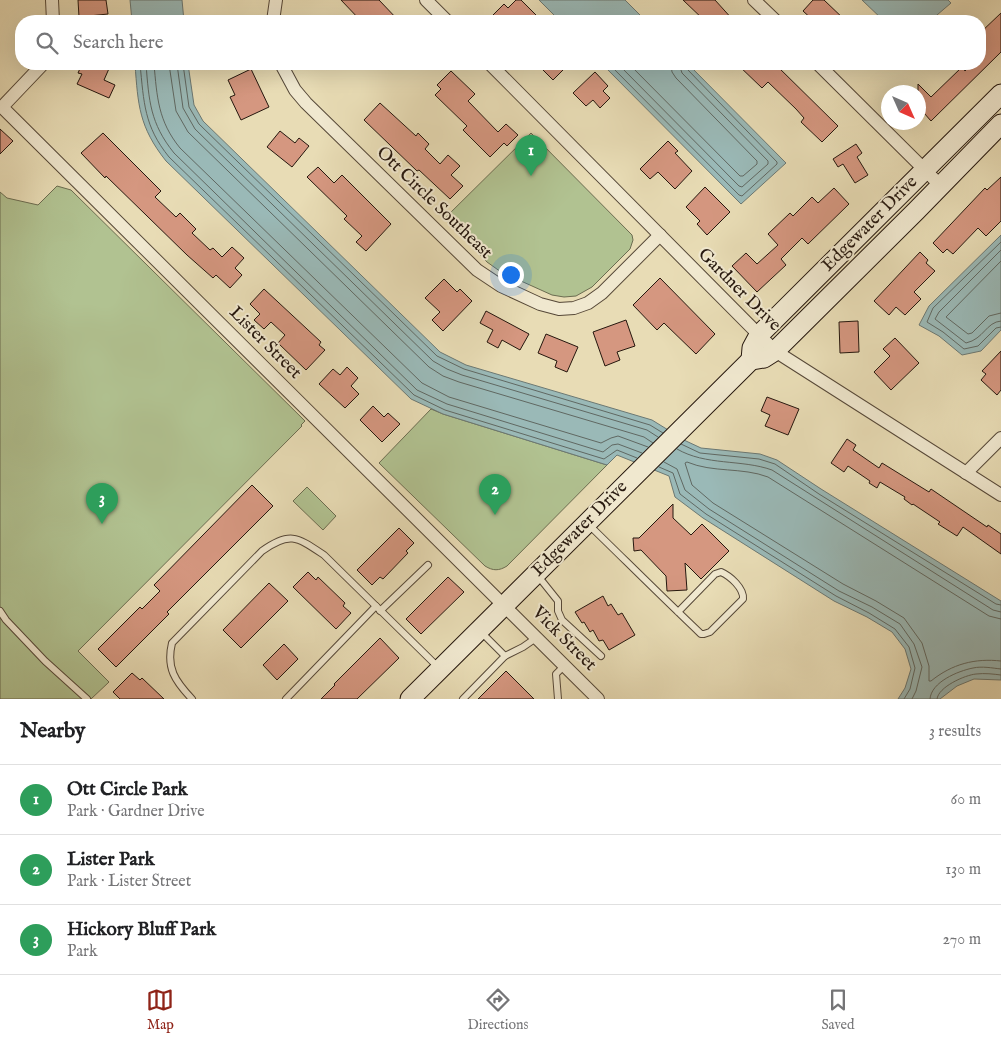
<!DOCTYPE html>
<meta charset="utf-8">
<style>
:root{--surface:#fff;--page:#f6f6f6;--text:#202124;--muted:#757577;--line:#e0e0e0;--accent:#8f2418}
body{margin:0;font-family:"IM FELL English",serif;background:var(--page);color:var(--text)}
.compass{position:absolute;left:881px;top:85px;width:45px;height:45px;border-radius:50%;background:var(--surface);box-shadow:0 5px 20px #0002;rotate:135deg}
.you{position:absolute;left:510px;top:274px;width:18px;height:18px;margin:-12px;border:4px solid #fff;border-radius:50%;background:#1a73e8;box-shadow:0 0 0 8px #1a73e833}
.badge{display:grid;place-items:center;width:32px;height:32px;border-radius:50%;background:var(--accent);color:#fff;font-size:16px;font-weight:700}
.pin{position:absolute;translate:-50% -41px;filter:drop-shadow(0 1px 2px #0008)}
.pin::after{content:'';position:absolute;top:26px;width:18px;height:15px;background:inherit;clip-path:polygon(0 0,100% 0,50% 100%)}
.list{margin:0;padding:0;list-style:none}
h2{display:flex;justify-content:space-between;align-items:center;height:65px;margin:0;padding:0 20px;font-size:21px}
h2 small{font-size:16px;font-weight:400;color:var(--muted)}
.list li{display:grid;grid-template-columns:32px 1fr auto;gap:15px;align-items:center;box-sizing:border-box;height:70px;padding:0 20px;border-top:1px solid var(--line)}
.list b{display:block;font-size:19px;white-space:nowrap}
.list p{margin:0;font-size:16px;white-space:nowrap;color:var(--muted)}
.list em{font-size:16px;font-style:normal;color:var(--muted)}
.icon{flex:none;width:28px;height:28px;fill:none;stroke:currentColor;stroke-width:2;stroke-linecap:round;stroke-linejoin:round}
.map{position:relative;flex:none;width:1001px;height:699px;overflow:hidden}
.search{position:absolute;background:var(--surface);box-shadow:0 5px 20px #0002;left:15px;right:15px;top:15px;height:55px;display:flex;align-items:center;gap:12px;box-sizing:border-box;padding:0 18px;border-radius:20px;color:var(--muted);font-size:19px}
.sheet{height:275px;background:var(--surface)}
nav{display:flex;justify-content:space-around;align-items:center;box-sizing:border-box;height:70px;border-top:1px solid var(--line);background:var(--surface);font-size:14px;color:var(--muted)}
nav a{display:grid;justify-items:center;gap:2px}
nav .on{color:var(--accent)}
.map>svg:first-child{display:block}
.green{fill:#b1c291;stroke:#6b6c50}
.water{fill:#9ab9b7;stroke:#6b7873}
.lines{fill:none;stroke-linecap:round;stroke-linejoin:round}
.shore{stroke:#606862;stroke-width:1}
.building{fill:#d59780;stroke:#25170e}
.lane-casing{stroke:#564838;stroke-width:8}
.street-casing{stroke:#564838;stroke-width:14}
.secondary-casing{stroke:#25170e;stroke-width:21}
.lane{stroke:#f0e8cf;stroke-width:6}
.street{stroke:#f0e8cf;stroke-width:12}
.secondary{stroke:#f0e8cf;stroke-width:19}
.labels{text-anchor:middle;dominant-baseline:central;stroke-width:4;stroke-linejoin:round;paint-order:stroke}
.street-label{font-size:18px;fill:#25170e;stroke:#f0e8cf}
</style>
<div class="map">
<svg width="1001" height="699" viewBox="0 0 1001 699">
<rect width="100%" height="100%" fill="#e8dcb5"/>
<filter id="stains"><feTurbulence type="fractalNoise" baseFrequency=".004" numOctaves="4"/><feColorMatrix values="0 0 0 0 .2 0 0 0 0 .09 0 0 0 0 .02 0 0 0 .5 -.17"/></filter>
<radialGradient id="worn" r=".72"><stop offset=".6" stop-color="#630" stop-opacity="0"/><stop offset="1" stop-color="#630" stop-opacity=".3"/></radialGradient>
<g class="green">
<path d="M531 133 632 235 633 240 630 249 592 287 576 296 564 297 552 295 501 272 487 262 444 219Z"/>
<path d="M57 186 71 190 305 421 301 425 302 426 78 651 109 682 91 699H0V192L7 198 38 205Z"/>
<path d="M431 409 443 414 607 465 507 566C499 571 493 571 485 566L379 463Z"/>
<path d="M307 487 336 516 323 530 293 501Z"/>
</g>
<g class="water">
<path d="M130 0H182L184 21H132Z"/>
<path d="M539 0H625L646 21H560Z"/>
<path d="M862 0H948L951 3 930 21H884Z"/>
<path d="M135 64H188L194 105 203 121 440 352 466 365 652 420 686 441 701 448 760 454 777 460 821 489 1001 601V680L974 679 957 686 940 699H898L905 688 911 669 905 649 892 632 867 617 834 601 703 518 675 497 669 476 617 455 607 465 443 414 411 399 166 161C139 127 138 105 135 64Z"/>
<path d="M602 64H688L786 163 741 204Z"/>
<path d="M1001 235V330L981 351 962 355 939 336 919 325 929 306Z"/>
</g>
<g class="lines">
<g class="shore">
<path d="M140 64C144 103 144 126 169 157L414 395 445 410 604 459 617 450 637 458"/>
<path d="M146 64C149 101 150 123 174 153L417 390 447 404 603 452 612 445 618 444 642 453"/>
<path d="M154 64C157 97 158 121 180 148L422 383 449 397 601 443 611 438 618 436 648 447"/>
<path d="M169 64 176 111 188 132 429 367 443 376 459 382 644 437 653 443"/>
<path d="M177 64 183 108 195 129 433 361 447 369 462 375 647 430 658 437"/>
<path d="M183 64 189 107 199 124 437 356 464 369 650 425 663 433"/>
<path d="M609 64 739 195 742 196 777 164V162L687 69 685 64"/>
<path d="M618 64 739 186 742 187 768 164V161L682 73 679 64"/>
<path d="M629 64 740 176H743L757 164V161L676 78 672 72 671 64"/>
<path d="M1001 242 933 308 927 322 943 332 964 349 978 346 996 328 1001 327"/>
<path d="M1001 250 939 312 935 319 966 343C984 339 986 322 1001 321"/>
<path d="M1001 261 946 317 968 334 972 333 989 316 1001 313"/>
<path d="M681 444 700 453 759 459 775 464 819 494 996 604 1001 605"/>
<path d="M677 449C706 466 741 459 772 470L993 610 1001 612"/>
<path d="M664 462 677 469 685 490 709 509 839 591 872 607 900 624 914 644 922 667 916 691 912 699"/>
<path d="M659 467 673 473 680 494 706 514 836 596 869 613 895 629 909 647 915 668 910 689 904 699"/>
<path d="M1001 619 989 616 768 477C742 467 713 473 687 462L685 463 692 485 713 503 843 584 876 601 904 618 922 643 929 666V681H931C952 664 975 658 1001 661"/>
<path d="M930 699C931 682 958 671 973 668 982 666 992 668 1001 669"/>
<path d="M937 699C938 687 965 675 976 674 985 673 993 674 1001 675"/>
</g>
</g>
<g class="building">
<path d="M78 0H106L108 14 79 17Z"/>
<path d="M341 0H379L399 21H361Z"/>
<path d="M516 0H521L542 21H495L491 17 504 4 508 8Z"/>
<path d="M683 0H715L734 21H705Z"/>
<path d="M813 0H824L846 21H814L803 11Z"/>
<path d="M1001 13V52L931 121 924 113 918 118V84L931 97 962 67 965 71 972 64H980V33Z"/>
<path d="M82 64H111L104 80 115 85 109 98 77 84 82 74 78 73Z"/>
<path d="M537 64H569L553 80Z"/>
<path d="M737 64H775L838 126 822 142 801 122 804 118 796 109 768 82 762 88Z"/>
<path d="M251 69 269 107 241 120 230 97 235 95 228 80Z"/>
<path d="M451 71 475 94 468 101 498 132 506 124 518 135 507 146 504 143 490 157 463 130 467 126 435 95 441 89 437 85Z"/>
<path d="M595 72 608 86 603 91 610 98 600 108 593 100 586 106 573 93Z"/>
<path d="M380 103 416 136 418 133 429 144 425 149 440 164 448 155 460 166 451 175 463 186 450 199 419 170 417 171 364 120Z"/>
<path d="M0 129 13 141 0 154Z"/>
<path d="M280 131 295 143 299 138 309 146 292 167 267 147Z"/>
<path d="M103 133 161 191 155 197 176 217 180 213 196 229 192 233 210 250 213 248 222 257 232 247 244 258 235 268 242 275 230 288 216 275 213 278 187 255 106 176 105 178 81 153Z"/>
<path d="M668 141 678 151 675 153 692 171 675 189 658 172 650 179 640 169Z"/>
<path d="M856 144 862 153 857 157 868 175 855 183 843 164 838 167 833 159Z"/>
<path d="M318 167 334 183 342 175 391 224 366 251 356 242 362 236 344 219 347 216 307 177Z"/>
<path d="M1001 177V221L986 236 978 228 953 254 947 249 943 253 933 243 985 188 987 190Z"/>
<path d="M705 187 730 212 707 235 697 224 700 221 686 207Z"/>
<path d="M834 188 849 204 808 244 802 238 781 259 786 265 757 292 732 266 746 253 757 264 778 245 768 234 790 213 793 216 812 197 818 203Z"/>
<path d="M920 252 928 260 926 263 935 271 914 292 921 299 905 315 896 307 889 315 874 301Z"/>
<path d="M660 278 715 334 696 354 664 323 657 330 633 305Z"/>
<path d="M444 279 457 292 460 289 472 301 443 331 432 320 440 312 425 298Z"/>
<path d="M264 289 321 342 319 345 325 350 306 370 278 343 285 335 271 322 264 329 254 320 260 314 250 304Z"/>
<path d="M486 311 529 334 520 350 502 340 498 348 487 342 493 330 480 323Z"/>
<path d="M626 320 635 346 617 352 620 360 605 366 593 332Z"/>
<path d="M858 321 859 352 840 353 839 322Z"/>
<path d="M546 334 578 347 567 372 555 367 557 361 538 353Z"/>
<path d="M895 338 919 363 891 390 874 372 890 356 883 349Z"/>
<path d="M1001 351V390L997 395 981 380 986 374 982 371Z"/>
<path d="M347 367 358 378 351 386 359 394 345 408 319 384 333 369 340 375Z"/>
<path d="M767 397 799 409 788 435 765 426 770 415 761 411Z"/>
<path d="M373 406 384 417 388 413 400 424 382 442 360 420Z"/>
<path d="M847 439 856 445 853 450 879 468 882 463 929 492 931 489 987 527 988 525 1001 534V554L963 527 957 536 938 524 940 522 913 504 912 505 904 499 905 497 880 482 877 488 869 483 870 481 848 466 844 472 831 463Z"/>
<path d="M252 485 273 506 167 612 169 614 116 667 98 649 140 607 142 609 160 591 154 585Z"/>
<path d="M673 504V518L691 535 702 524 729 551 701 579 685 563 687 590 667 591 666 576 641 550 634 551 633 538H639Z"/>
<path d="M399 528 414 543 406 551 408 553 383 579 380 577 372 585 357 570Z"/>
<path d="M308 572 316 580 318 577 345 603 343 606 351 613 336 629 293 587Z"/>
<path d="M448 577 464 592 421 634 406 619Z"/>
<path d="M269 583 288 601 241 648 223 630Z"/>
<path d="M603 596 608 606 611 604 618 615 622 613 635 635 609 650 603 640 599 641 593 630 590 632 584 622 582 623 575 612Z"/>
<path d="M380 638 399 658 357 699H321L335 685 334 684Z"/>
<path d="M284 644 298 659 277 680 263 665Z"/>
<path d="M506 671 534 699H478Z"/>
<path d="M132 673 140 680 142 678 164 699H120L113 692Z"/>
</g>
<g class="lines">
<defs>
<g id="lane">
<path d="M589 525C626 561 663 598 701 634H704L710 632 743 599C744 588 730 576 721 572L715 574 678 612"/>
<path d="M538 576 558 601V611L562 620 601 656"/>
<path d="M0 611 6 620 45 661 87 699"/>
<path d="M380 611 428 565"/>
<path d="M505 656 523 647 536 638"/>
<path d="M192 699C175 681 166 668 172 643L262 551C290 531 297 537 324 555L439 668"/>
<path d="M286 699 376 606"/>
<path d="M463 699 505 656 480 631"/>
<path d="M558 699 556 674 565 665"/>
</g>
<g id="street">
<path d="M52 0 53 21"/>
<path d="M426 0 447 21"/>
<path d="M754 0 776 21"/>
<path d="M273 21 276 0"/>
<path d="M43 64 2 107 598 699"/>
<path d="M281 64 295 90 306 103 477 270 501 286 540 304 559 309 574 308 588 303 602 293 660 235"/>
<path d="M490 64 775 351 1001 495"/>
<path d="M818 64 940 185"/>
<path d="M966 473 1001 438"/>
</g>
<g id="secondary">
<path d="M751 360 752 348 759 335 1001 94"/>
<path d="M410 699 751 360 764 358 775 351 916 211 1001 124"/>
</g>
</defs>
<use href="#lane" class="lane-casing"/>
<use href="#street" class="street-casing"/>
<use href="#secondary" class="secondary-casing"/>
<use href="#lane" class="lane"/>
<use href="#street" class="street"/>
<use href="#secondary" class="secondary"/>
</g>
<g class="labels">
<g class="street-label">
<text transform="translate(434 203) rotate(44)">Ott Circle Southeast</text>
<text transform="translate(870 224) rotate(-45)">Edgewater Drive</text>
<text transform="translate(739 290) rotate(45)">Gardner Drive</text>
<text transform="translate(265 343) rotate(45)">Lister Street</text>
<text transform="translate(580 529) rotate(-45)">Edgewater Drive</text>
<text transform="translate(564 639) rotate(45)">Vick Street</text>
</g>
</g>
<rect width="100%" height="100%" filter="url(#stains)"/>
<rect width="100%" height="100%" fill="url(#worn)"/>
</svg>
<svg class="compass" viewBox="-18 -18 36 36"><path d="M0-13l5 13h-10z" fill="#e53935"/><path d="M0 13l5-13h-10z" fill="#757577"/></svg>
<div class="you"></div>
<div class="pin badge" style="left:531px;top:176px;background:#2e9e5b">1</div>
<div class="pin badge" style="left:495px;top:515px;background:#2e9e5b">2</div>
<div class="pin badge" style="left:102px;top:524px;background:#2e9e5b">3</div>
<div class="search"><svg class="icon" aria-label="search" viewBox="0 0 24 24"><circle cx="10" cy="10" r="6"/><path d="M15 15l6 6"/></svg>Search here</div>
</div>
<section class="sheet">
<h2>Nearby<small>3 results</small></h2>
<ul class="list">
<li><span class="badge" style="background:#2e9e5b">1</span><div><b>Ott Circle Park</b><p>Park · Gardner Drive</p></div><em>60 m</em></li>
<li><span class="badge" style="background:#2e9e5b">2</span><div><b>Lister Park</b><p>Park · Lister Street</p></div><em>130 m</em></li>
<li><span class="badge" style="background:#2e9e5b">3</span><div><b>Hickory Bluff Park</b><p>Park</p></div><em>270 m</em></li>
</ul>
</section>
<nav>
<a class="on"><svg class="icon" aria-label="map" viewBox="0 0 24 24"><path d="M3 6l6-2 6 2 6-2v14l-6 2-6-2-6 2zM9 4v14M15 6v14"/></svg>Map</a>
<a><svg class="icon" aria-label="directions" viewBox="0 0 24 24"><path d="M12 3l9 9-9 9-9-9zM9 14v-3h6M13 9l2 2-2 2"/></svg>Directions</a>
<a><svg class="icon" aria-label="saved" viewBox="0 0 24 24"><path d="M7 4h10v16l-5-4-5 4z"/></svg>Saved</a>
</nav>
